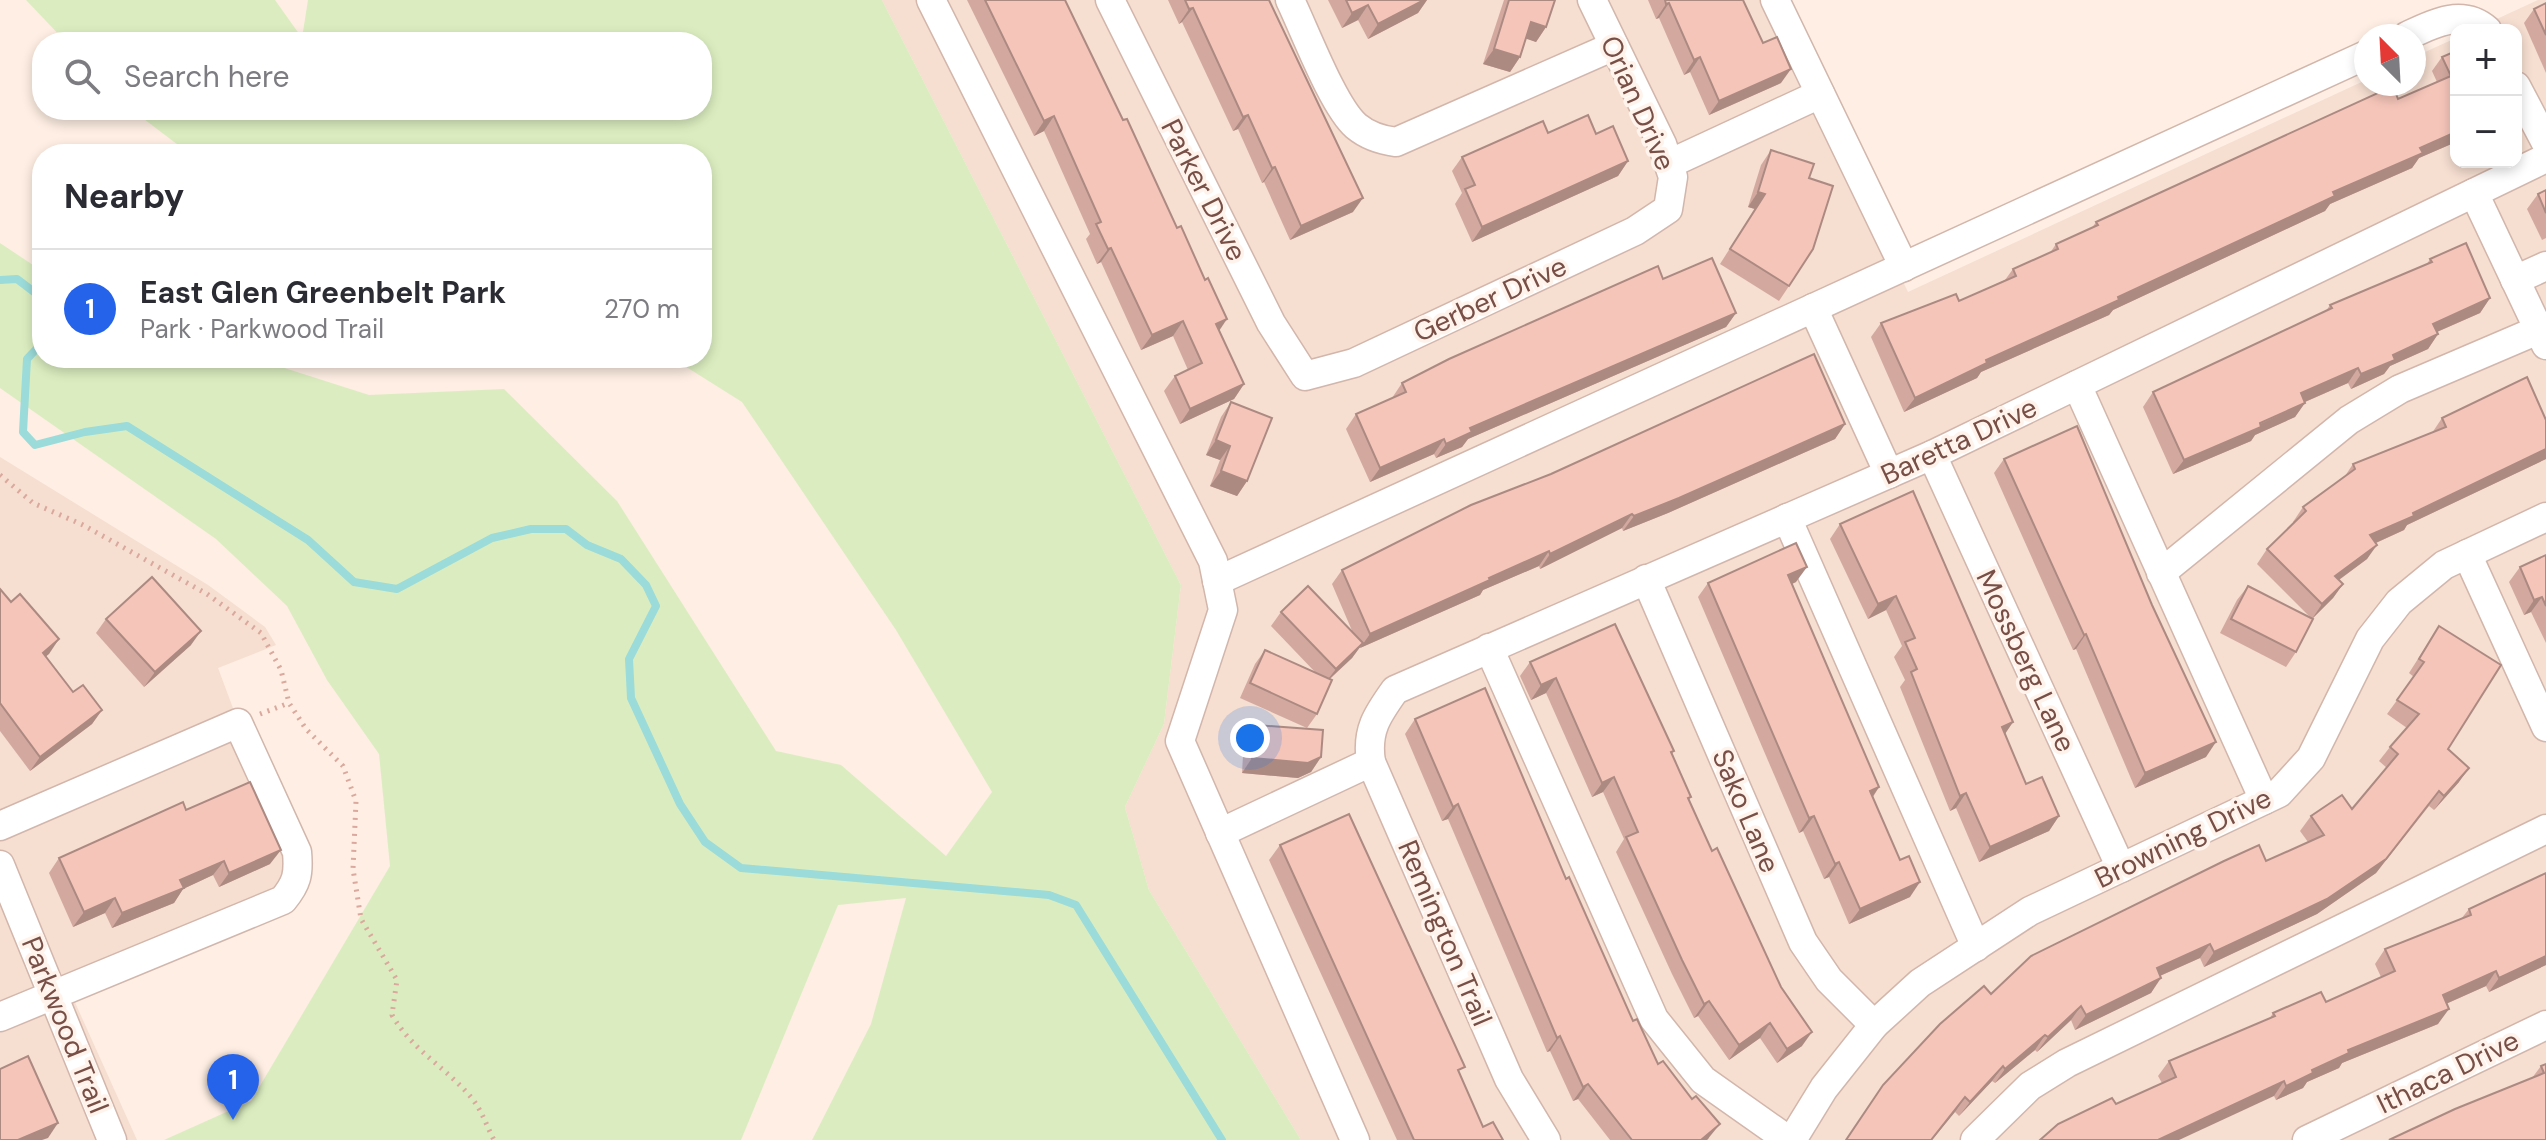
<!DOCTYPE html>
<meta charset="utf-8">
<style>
:root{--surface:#fff;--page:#f7f7f7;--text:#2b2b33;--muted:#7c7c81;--line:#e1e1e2;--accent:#2563eb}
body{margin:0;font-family:"DM Sans",sans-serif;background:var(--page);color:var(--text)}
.controls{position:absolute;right:24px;top:24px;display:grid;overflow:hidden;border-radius:16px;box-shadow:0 4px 12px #0003}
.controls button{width:72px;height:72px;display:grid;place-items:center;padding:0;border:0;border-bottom:2px solid var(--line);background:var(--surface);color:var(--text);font:40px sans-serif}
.compass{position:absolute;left:2354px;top:24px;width:72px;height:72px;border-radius:50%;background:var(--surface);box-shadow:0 4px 12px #0003;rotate:336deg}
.you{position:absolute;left:1250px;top:738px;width:28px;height:28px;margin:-20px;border:6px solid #fff;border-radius:50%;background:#1a73e8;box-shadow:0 0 0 12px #1a73e833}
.badge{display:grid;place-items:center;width:52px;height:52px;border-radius:50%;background:var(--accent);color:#fff;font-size:26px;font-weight:700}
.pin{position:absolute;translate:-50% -66px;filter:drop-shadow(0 2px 4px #0008)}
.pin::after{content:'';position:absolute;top:42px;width:28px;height:24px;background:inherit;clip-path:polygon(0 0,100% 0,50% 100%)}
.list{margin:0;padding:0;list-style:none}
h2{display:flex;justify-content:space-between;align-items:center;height:104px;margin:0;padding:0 32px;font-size:34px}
h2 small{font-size:26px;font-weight:400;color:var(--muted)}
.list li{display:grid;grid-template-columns:52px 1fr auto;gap:24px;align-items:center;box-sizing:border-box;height:120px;padding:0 32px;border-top:2px solid var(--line)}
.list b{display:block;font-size:30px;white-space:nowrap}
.list p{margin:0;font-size:26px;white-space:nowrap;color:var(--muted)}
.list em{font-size:26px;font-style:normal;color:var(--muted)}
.icon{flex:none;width:44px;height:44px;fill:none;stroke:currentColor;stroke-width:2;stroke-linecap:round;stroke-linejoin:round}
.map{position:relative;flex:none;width:2546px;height:1140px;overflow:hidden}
.search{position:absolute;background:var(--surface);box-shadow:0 4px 12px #0003;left:32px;top:32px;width:680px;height:88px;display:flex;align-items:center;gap:20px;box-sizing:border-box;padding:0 28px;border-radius:32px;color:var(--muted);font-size:30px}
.panel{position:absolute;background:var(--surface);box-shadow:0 4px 12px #0003;left:32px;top:144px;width:680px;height:224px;border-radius:32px}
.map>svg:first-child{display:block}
.residential{fill:#f6ded1}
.green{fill:#dbedc0}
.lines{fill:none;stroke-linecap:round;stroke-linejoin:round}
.stream{stroke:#9bdbd9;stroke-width:8}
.minor-casing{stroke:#d2b6ab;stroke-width:31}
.path{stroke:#daa89c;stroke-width:5;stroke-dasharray:2 6;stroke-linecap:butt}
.minor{stroke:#fff;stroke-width:28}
.wall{fill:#d3a99f}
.shaded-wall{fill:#ac8a82}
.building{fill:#f5c5b9;stroke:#ac8a82;stroke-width:2}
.labels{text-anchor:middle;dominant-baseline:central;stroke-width:7;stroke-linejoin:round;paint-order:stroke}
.street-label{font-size:28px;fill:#784f47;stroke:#fff3eb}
</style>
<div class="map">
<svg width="2546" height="1140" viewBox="0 0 2546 1140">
<rect width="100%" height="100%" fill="#feeee3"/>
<g class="residential">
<path d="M882 0H1764L1908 292 2366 80V84H2414V57L2456 38V162H2516V30H2473L2538 0H2546V1140H1301L1149 890 1125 807 1164 724 1181 585Z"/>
<path d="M0 457 208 585 265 627 276 645 218 668 286 850 287 866 280 889 0 1015Z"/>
<path d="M73 998 137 1140H0V1029Z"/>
</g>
<path class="green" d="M26 0H275L302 38 308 0H882L1181 585 1164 724 1125 807 1149 890 1301 1140H812L871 1024 906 898 838 905 741 1140H164L251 1101 390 866 379 754 327 680 287 606 216 539 0 388V243L42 271V358H253L369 395 504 389 617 501 776 751 841 765 946 856 992 792 896 630 742 402 672 358H702V154H190L132 110H702V42H66Z"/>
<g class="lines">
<g class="stream">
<path d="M0 280 17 279 42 298"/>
<path d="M42 343 27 359 23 432 35 445 85 432 127 426 308 540 354 582 397 589 492 538 531 529H566L587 545 621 559 646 585 656 606 629 659 631 698 680 804 705 842 741 868 1049 895 1076 905 1222 1140"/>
</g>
<defs>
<g id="minor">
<path d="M931 0 1213 561 1223 610 1180 741 1355 1140"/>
<path d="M1110 0 1271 323 1305 376 1354 363 1635 231 1668 209 1673 177 1662 144 1592 0"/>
<path d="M1290 0C1305 31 1333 106 1356 126 1368 136 1380 140 1396 142L1614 46"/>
<path d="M1775 0 1904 267"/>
<path d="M2407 36C2432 24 2462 8 2487 30"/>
<path d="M2516 86 2546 143"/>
<path d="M1669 164 1820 94"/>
<path d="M2474 193 2546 345"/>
<path d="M2515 280 2546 266"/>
<path d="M1813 308 1889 474"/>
<path d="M2077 385 2264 800"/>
<path d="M1932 455 2121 868"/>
<path d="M1787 518 1976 947"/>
<path d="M2467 554 2546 727"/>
<path d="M2161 573 2349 420 2400 389 2538 330"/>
<path d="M1646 579 1803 942 1829 980 1874 1025"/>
<path d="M1217 581 2366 55"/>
<path d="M1489 648 1654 1019 1703 1080 1788 1140"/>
<path d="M0 826 238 723 297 852C299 874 297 883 283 900L0 1017"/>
<path d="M1220 833 1371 762"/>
<path d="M0 865 112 1140"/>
<path d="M1546 1140 1509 1079 1371 762C1366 731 1377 715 1395 690L1932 455 2546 158"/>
<path d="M1792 1140 1824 1088 1874 1025 1920 983 2030 911 2279 793 2311 758 2370 639 2399 602 2444 565 2546 517"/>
<path d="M1975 1140 2030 1086 2067 1063 2546 829"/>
<path d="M2307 1140 2546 1025"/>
</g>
</defs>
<use href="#minor" class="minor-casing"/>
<g class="path">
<path d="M0 475 33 503 83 525 207 594 261 633 281 670 289 703 306 729 343 766 356 801 353 869 361 919 397 980 392 1015C412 1050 445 1067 470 1096 482 1110 486 1125 494 1140"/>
<path d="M260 714 289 703"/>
</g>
<use href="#minor" class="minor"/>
</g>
<g class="wall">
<path d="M967 0H1065L1244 384 1234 399 1180 424 1164 391 1175 376 1188 370 1173 336 1141 350 1101 262 1097 264 1086 239 1090 234 1044 131 1034 136Z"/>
<path d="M1168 0H1269L1353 212 1290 240 1264 182 1262 183 1238 129 1233 131 1182 22 1179 24Z"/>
<path d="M1328 0H1427L1418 13 1368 39 1358 20 1342 28Z"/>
<path d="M1504 0H1555L1546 27 1536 42 1526 38 1520 57 1510 72 1483 64Z"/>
<path d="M1648 0H1743L1781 83 1709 115 1690 72 1684 75 1659 18 1656 19Z"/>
<path d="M2546 3V73L2524 23 2534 9Z"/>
<path d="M2456 51V142L2419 158 2412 168 2330 204 2325 211 2113 310 2109 315 1981 372 1977 378 1904 412 1871 337 1881 323 1959 301 2005 280 2013 269 2050 253 2056 244 2092 228 2096 222 2398 99 2437 82 2432 71 2442 57Z"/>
<path d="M1548 133 1596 134 1628 161 1618 176 1472 242 1455 204 1462 193 1452 171 1462 157Z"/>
<path d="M1771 150 1809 178 1789 286 1779 301 1720 264 1755 209 1748 207 1761 165Z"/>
<path d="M2546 190V238L2542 240 2527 209 2538 194Z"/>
<path d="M2430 259 2490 298 2480 313 2437 332 2438 334 2428 349 2390 366 2384 374 2351 389 2348 383 2305 402 2295 417 2255 435 2251 441 2173 474 2143 407 2153 392 2326 311 2330 305 2427 264Z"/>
<path d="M1663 279 1736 313 1726 327 1468 439 1462 447 1436 458 1434 454 1370 482 1346 429 1356 414 1392 398 1402 383Z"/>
<path d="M1231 402 1247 481 1237 496 1210 486 1220 460 1206 455 1221 417Z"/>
<path d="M2442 418 2546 420V459L2407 525 2404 530 2376 543 2367 559 2339 580 2343 584 2333 598 2312 619 2296 652 2286 667 2220 633 2237 600 2248 586 2312 619 2257 564 2267 549 2294 523 2293 522 2303 507 2345 476 2353 464 2432 433Z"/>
<path d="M1845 424 1835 439 1668 513 1623 531 1622 528 1540 569 1539 566 1483 590 1480 595 1360 648V647L1352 658 1330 679 1317 714 1307 728 1240 698 1255 664 1265 650 1315 672 1271 626 1281 612 1353 633 1332 584 1342 570Z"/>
<path d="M2004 459 2206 757 2135 788 2076 649 2073 650 1994 473Z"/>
<path d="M1840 524 2013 722 2005 733 2026 784 2059 816 2049 831 1979 862 1956 808 1950 811 1900 687 1905 680 1894 657 1902 646 1886 610 1868 619 1830 539Z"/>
<path d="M2546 555V643L2531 612 2524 615 2509 582 2520 567Z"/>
<path d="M1796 582 1792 584 1879 787 1873 797 1910 897 1849 924 1829 877 1824 879 1803 831 1799 833 1698 597 1708 583Z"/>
<path d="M0 589 11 602 59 639 46 656 73 692 102 710 92 724 30 771 0 731Z"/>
<path d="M106 619 191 645 144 687 96 633Z"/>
<path d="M2439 626 2448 749 2459 782 2434 810 2429 806 2376 873 2317 914 2204 967 2200 958 2160 976 2151 993 2075 1030 2071 1020 2037 1052 2035 1050 1995 1083 1992 1081 1959 1116 1955 1112 1991 994 2266 861 2308 842 2300 831 2311 816 2352 809 2387 768 2379 761 2390 747 2407 728 2387 714 2414 677 2409 673Z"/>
<path d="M1530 662 1674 751 1672 754 1691 797 1689 800 1802 1046 1777 1063 1760 1038 1729 1060 1698 1016 1694 1018 1672 974 1616 852 1624 839 1603 792 1592 797 1546 693 1531 700 1520 676Z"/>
<path d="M1415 719 1566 879 1633 1021 1658 1064 1709 1138 1707 1140H1610L1578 1099 1573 1101 1550 1051 1547 1052 1448 819 1442 821 1405 734Z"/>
<path d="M1255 725 1321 757 1311 772 1298 778 1242 773 1244 739Z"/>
<path d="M186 810 270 864 219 887 213 875 183 889 174 903 112 928 105 913 73 927 49 873 59 858Z"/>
<path d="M1280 845 1460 1074 1483 1127 1503 1140H1397L1269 860Z"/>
<path d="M2469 909 2546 965 2489 992 2486 986 2446 1004 2438 1024 2342 1063 2339 1068 2307 1082 2303 1088 2276 1100 2274 1096 2116 1104 2162 1083 2158 1076 2169 1061 2270 1018 2273 1013 2326 1002 2381 977 2375 964 2385 949 2461 919Z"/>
<path d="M2546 1064V1140L2532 1078 2541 1066Z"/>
</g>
<g class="shaded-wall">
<path d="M1424 0H1427L1418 13 1368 39 1378 24Z"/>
<path d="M1669 3 1659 18 1656 19 1666 4Z"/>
<path d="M1368 5 1358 20 1342 28 1352 13Z"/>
<path d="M1193 8 1182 22 1179 24 1189 9Z"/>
<path d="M1531 22 1546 27 1536 42 1521 37Z"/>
<path d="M1494 49 1520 57 1510 72 1483 64Z"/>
<path d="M1700 57 1690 72 1684 75 1694 60Z"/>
<path d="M1791 69 1781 83 1709 115 1719 101Z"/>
<path d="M1248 115 1238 129 1233 131 1243 117Z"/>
<path d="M1054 116 1044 131 1034 136 1044 121Z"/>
<path d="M2456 132V142L2419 158 2412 168 2330 204 2325 211 2113 310 2109 315 1981 372 1977 378 1904 412 1915 398 1986 360 2118 297 2333 192 2420 148Z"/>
<path d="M1628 161 1618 176 1472 242 1482 227Z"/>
<path d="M1275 167 1264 182 1262 183 1272 168Z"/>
<path d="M1758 192 1765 194 1755 209 1748 207Z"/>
<path d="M1363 198 1353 212 1290 240 1301 226Z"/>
<path d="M1111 248 1101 262 1097 264 1108 249Z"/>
<path d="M2490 298 2480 313 2423 338 2433 324Z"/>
<path d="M1736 313 1726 327 1468 439 1462 447 1436 458 1446 444 1470 428Z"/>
<path d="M1227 319 1217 334 1216 324Z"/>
<path d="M1183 321 1173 336 1141 350 1152 335Z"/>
<path d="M2438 334 2428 349 2390 366 2384 374 2351 389 2361 374 2393 355Z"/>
<path d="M2358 368 2348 383 2291 408 2301 393Z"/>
<path d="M1244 384 1234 399 1180 424 1190 409Z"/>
<path d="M2305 403 2295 417 2255 435 2251 441 2173 474 2184 460Z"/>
<path d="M1845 424 1835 439 1668 513 1623 531 1634 516Z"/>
<path d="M1444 439 1434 454 1370 482 1380 468Z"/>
<path d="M1216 440 1230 446 1220 460 1206 455Z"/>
<path d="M2546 449V459L2407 525 2404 530 2360 550 2370 535 2413 513Z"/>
<path d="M1221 471 1247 481 1237 496 1210 486Z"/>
<path d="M1632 514 1622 528 1540 569 1550 554Z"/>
<path d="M2377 545 2367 559 2325 590 2335 576Z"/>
<path d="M1549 551 1539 566 1483 590 1480 595 1360 648 1370 634 1489 578Z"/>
<path d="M1807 567 1796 582 1778 590 1788 575Z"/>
<path d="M2343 584 2333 598 2312 619 2322 604Z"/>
<path d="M1896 596 1886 610 1868 619 1878 604Z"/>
<path d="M2542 597 2531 612 2524 615 2534 600Z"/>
<path d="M201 631 191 645 144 687 155 672Z"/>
<path d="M2086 634 2076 649 2073 650 2084 635Z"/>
<path d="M59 639 49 654 33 667 43 653Z"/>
<path d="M1363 643 1352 658 1325 683 1336 669Z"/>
<path d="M1556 678 1546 693 1531 700 1541 685Z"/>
<path d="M102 710 92 724 30 771 40 757Z"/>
<path d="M2013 722 2003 737 2002 727Z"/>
<path d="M2216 742 2206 757 2135 788 2145 773Z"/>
<path d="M1321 757 1311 772 1298 778 1242 773 1252 758Z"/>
<path d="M2469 768 2459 782 2434 810 2444 796Z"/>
<path d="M1614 777 1603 792 1592 797 1602 783Z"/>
<path d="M1879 787 1869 802 1870 791Z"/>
<path d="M2439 791 2376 873 2317 914 2204 967 2214 952Z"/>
<path d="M1966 793 1956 808 1950 811 1960 796Z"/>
<path d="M1458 804 1448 819 1442 821 1453 807Z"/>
<path d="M1814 816 1803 831 1799 833 1809 818Z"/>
<path d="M2059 816 2049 831 1979 862 1990 847Z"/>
<path d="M281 850 270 864 219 887 229 873Z"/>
<path d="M224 861 213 875 183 889 174 903 112 928 122 913 180 880Z"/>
<path d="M1839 862 1829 877 1824 879 1835 864Z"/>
<path d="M1920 882 1910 897 1849 924 1860 909Z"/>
<path d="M115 898 105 913 73 927 84 912Z"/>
<path d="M2210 944 2200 958 2146 982 2157 968Z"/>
<path d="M2546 956V965L2489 992 2499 978Z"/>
<path d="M2496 971 2486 986 2432 1010 2443 995Z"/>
<path d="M2161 978 2151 993 2075 1030 2086 1015Z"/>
<path d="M1709 1001 1698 1016 1694 1018 1704 1004Z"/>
<path d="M2081 1006 2071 1020 2037 1052 2048 1037Z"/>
<path d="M2449 1009 2438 1024 2342 1063 2339 1068 2307 1082 2303 1088 2276 1100 2286 1086 2348 1050Z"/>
<path d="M1770 1023 1760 1038 1729 1060 1739 1045Z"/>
<path d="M1812 1032 1802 1046 1777 1063 1787 1049Z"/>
<path d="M2045 1035 2035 1050 1995 1083 2005 1069Z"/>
<path d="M1560 1036 1550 1051 1547 1052 1557 1038Z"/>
<path d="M2003 1066 1992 1081 1959 1116 1970 1102Z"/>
<path d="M2284 1081 2274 1096 2179 1140H2158Z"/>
<path d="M1588 1084 1578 1099 1573 1101 1583 1087Z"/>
<path d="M1965 1097 1955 1112 1932 1140H1931Z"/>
<path d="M58 1123 48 1138 42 1140H18Z"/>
<path d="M1720 1124 1707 1140H1701Z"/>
</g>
<g class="building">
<path d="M985 0H1065L1123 120 1127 119 1177 228 1181 226 1205 280 1208 278 1227 319 1216 324 1244 384 1190 409 1175 376 1202 363 1183 321 1152 335 1111 248 1108 249 1096 224 1101 222 1054 116 1044 121Z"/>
<path d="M1185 0H1269L1363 198 1301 226 1275 167 1272 168 1248 115 1243 117 1193 8 1189 9Z"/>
<path d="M1346 0H1424L1378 24 1368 5 1352 13Z"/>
<path d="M1509 0H1555L1546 27 1531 22 1520 57 1494 49Z"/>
<path d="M1665 0H1743L1763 43 1777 37 1791 69 1719 101 1700 57 1694 60 1669 3 1666 4Z"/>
<path d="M2546 3V35L2534 9Z"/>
<path d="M2456 51V132L2420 148 2423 153 2333 192 2335 196 2118 297 2119 300 1986 360 1987 363 1915 398 1881 323 1956 294 1959 301 2016 276 2013 269 2058 249 2056 244 2098 225 2096 222 2393 86 2398 99 2451 76 2442 57Z"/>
<path d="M1588 115 1596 134 1613 126 1628 161 1482 227 1465 189 1475 185 1462 157 1543 121 1548 133Z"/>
<path d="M1771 150 1814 164 1809 178 1833 186 1813 249 1789 286 1730 249 1765 194 1758 192Z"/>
<path d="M2546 190V213L2538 194Z"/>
<path d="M2466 243 2490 298 2433 324 2438 334 2393 355 2395 360 2361 374 2358 368 2301 393 2305 403 2260 423 2261 427 2184 460 2153 392 2332 308 2330 305 2432 262 2430 259Z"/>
<path d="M1712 258 1736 313 1470 428 1472 432 1446 444 1444 439 1380 468 1356 414 1406 392 1402 383 1449 359 1658 266 1663 279Z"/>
<path d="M1814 354 1845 424 1679 498 1634 516 1632 514 1550 554 1549 551 1489 578 1490 580 1370 634 1342 570 1471 505 1551 474Z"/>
<path d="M2527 377 2546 420V449L2413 513 2414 516 2370 535 2377 545 2335 576 2343 584 2322 604 2267 549 2306 511 2303 507 2355 469 2353 464 2446 427 2442 418Z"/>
<path d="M1231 402 1272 418 1247 481 1221 471 1230 446 1216 440Z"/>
<path d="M2077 426 2152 605 2216 742 2145 773 2086 634 2084 635 2004 459Z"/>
<path d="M1913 491 2013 722 2002 727 2026 784 2042 777 2059 816 1990 847 1966 793 1960 796 1911 672 1917 669 1905 642 1915 638 1896 596 1878 604 1840 524Z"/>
<path d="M1796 543 1807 567 1788 575 1879 787 1870 791 1900 860 1909 856 1920 882 1860 909 1839 862 1835 864 1814 816 1809 818 1708 583Z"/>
<path d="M2546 555V606L2542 597 2534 600 2520 567Z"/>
<path d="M152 577 201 631 155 672 106 619Z"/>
<path d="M1308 586 1363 643 1336 669 1281 612Z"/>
<path d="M2248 586 2313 619 2296 652 2231 619Z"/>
<path d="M0 589 11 602 20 594 59 639 43 653 73 692 83 685 102 710 40 757 0 703Z"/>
<path d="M1615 624 1674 751 1671 752 1691 797 1688 798 1712 851 1717 848 1781 987 1812 1032 1787 1049 1770 1023 1739 1045 1709 1001 1704 1004 1682 960 1626 837 1638 832 1614 777 1602 783 1556 678 1541 685 1530 662Z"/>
<path d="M2439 626 2501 665 2448 749 2469 768 2444 796 2439 791 2386 859 2327 899 2214 952 2210 944 2157 968 2161 978 2086 1015 2081 1006 2048 1037 2045 1035 2005 1069 2003 1066 1970 1102 1965 1097 1931 1140H1846L1883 1085 1940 1024 1984 986 1991 994 2031 956 2224 861 2259 845 2266 861 2324 835 2311 816 2342 795 2352 809 2398 754 2390 747 2419 714 2397 700 2424 662 2419 659Z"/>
<path d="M1265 650 1332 680 1317 714 1250 683Z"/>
<path d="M1485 688 1566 879 1569 877 1633 1021 1637 1019 1658 1064 1663 1061 1692 1099 1696 1096 1720 1124 1701 1140H1632L1588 1084 1583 1087 1560 1036 1557 1038 1458 804 1453 807 1415 719Z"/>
<path d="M1255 725 1323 730 1321 757 1308 763 1252 758Z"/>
<path d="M250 782 281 850 229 873 224 861 180 880 184 888 122 913 115 898 84 912 59 858 183 802 186 810Z"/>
<path d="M1349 814 1465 1067 1458 1070 1483 1127 1493 1122 1503 1140H1414L1280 845Z"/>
<path d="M2546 873V956L2499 978 2496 971 2443 995 2449 1009 2348 1050 2349 1053 2312 1070 2313 1073 2286 1086 2284 1081 2158 1140H2040L2058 1124 2112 1098 2116 1104 2176 1077 2169 1061 2275 1016 2273 1013 2321 992 2326 1002 2395 971 2385 949 2471 915 2469 909Z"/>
<path d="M28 1056 58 1123 18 1140H0V1069Z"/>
<path d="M2546 1064V1140H2389L2455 1109 2544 1073 2541 1066Z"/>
</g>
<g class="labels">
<g class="street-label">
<text transform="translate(1638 103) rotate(66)">Orian Drive</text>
<text transform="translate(1204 190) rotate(63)">Parker Drive</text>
<text transform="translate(1490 299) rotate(-25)">Gerber Drive</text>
<text transform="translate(1959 441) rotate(-25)">Baretta Drive</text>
<text transform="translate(2026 661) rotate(65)">Mossberg Lane</text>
<text transform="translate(1746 811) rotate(67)">Sako Lane</text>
<text transform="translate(2183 838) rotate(-26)">Browning Drive</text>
<text transform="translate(1445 933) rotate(67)">Remington Trail</text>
<text transform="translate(65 1025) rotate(68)">Parkwood Trail</text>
<text transform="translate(2448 1072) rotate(-26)">Ithaca Drive</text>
</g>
</g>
</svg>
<div class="controls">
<button>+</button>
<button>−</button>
</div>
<svg class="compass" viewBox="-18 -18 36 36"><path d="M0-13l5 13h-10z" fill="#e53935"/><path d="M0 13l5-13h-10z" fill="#7c7c81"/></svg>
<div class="you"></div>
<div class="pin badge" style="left:233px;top:1120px">1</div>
<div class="search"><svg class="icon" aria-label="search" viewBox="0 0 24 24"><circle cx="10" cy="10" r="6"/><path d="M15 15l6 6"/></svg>Search here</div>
<section class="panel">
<h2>Nearby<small></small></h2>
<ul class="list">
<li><span class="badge">1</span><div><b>East Glen Greenbelt Park</b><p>Park · Parkwood Trail</p></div><em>270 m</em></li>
</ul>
</section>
</div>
